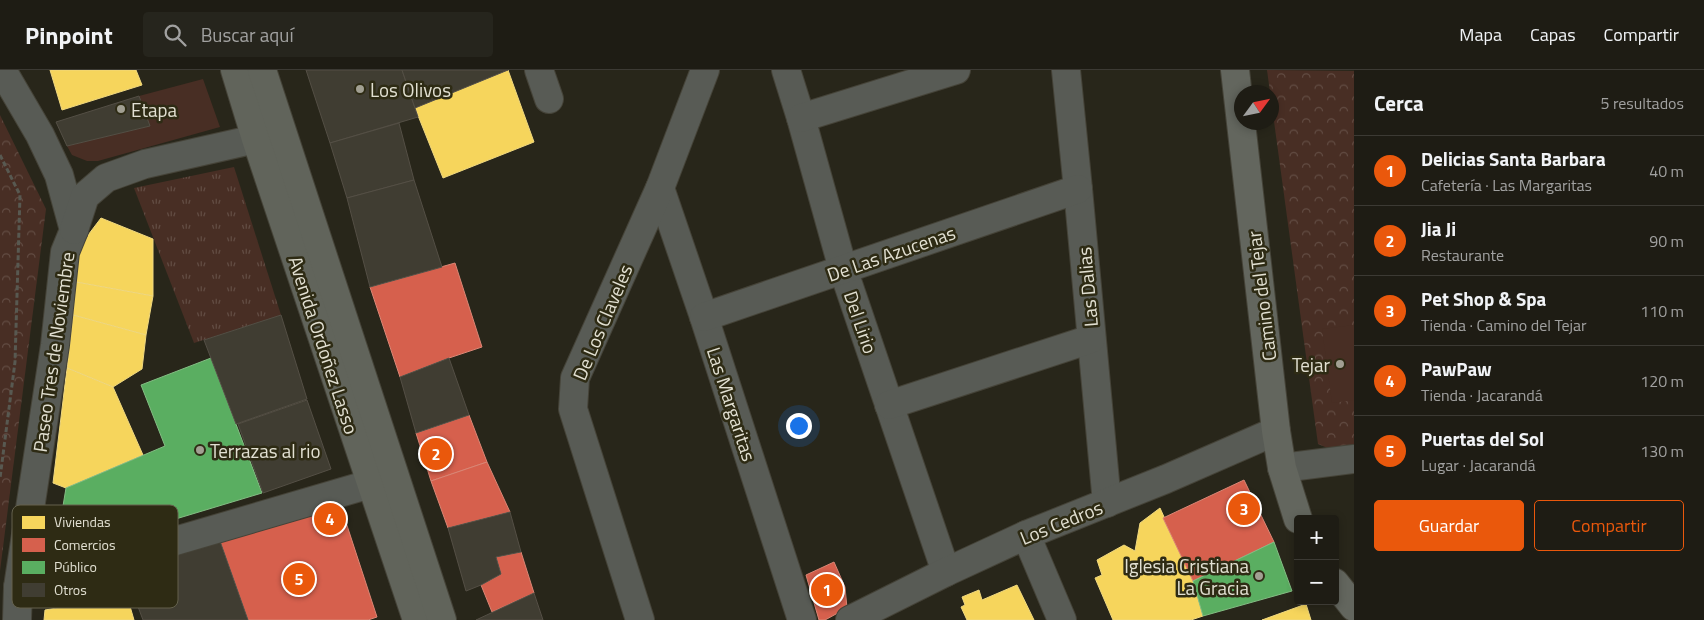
<!DOCTYPE html>
<html lang="es">
<meta charset="utf-8">
<style>
:root{--surface:#1e1c14;--page:#26251d;--text:#f1f3f6;--muted:#a1a1a0;--line:#3c3a34;--accent:#ea580c}
body{margin:0;font-family:"Titillium Web",sans-serif;background:var(--page);color:var(--text)}
.controls{position:absolute;right:15px;bottom:15px;display:grid;overflow:hidden;border-radius:5px;box-shadow:0 2px 8px #0003}
.controls button{width:45px;height:45px;display:grid;place-items:center;padding:0;border:0;border-bottom:1px solid var(--line);background:var(--surface);color:var(--text);font:25px sans-serif}
.compass{position:absolute;left:1234px;top:15px;width:45px;height:45px;border-radius:50%;background:var(--surface);box-shadow:0 2px 8px #0003;rotate:57deg}
.you{position:absolute;left:798px;top:355px;width:18px;height:18px;margin:-12px;border:4px solid #fff;border-radius:50%;background:#1a73e8;box-shadow:0 0 0 8px #1a73e833}
.badge{display:grid;place-items:center;width:32px;height:32px;border-radius:50%;background:var(--accent);color:#fff;font-size:16px;font-weight:700}
.pin{position:absolute;translate:-50% -50%;border:2px solid #fff;box-shadow:0 1px 5px #0006}
.list{margin:0;padding:0;list-style:none}
h2{display:flex;justify-content:space-between;align-items:center;height:65px;margin:0;padding:0 20px;font-size:21px}
h2 small{font-size:16px;font-weight:400;color:var(--muted)}
.list li{display:grid;grid-template-columns:32px 1fr auto;gap:15px;align-items:center;box-sizing:border-box;height:70px;padding:0 20px;border-top:1px solid var(--line)}
.list b{display:block;font-size:19px;white-space:nowrap}
.list p{margin:0;font-size:16px;white-space:nowrap;color:var(--muted)}
.list em{font-size:16px;font-style:normal;color:var(--muted)}
.actions{display:flex;gap:10px;padding:15px 20px}
.actions a{flex:1;padding:11px 0;border:1px solid var(--accent);border-radius:5px;text-align:center;font-size:18px;color:var(--accent)}
.actions .main{background:var(--accent);color:#fff}
.icon{flex:none;width:28px;height:28px;fill:none;stroke:currentColor;stroke-width:2;stroke-linecap:round;stroke-linejoin:round}
.map{position:relative;flex:none;width:1354px;height:550px;overflow:hidden}
header{display:flex;align-items:center;gap:30px;box-sizing:border-box;height:70px;padding:0 25px;background:var(--surface);border-bottom:1px solid var(--line)}
header strong{font-size:24px}
nav{display:flex;gap:28px;margin-inline-start:auto;font-size:18px}
.search{width:350px;height:45px;background:var(--page);display:flex;align-items:center;gap:12px;box-sizing:border-box;padding:0 18px;border-radius:5px;color:var(--muted);font-size:19px}
main{display:flex}
aside{flex:1;background:var(--surface)}
.map>svg:first-child{display:block}
.grass{fill:url(#grass-tufts)}
.park{fill:url(#park-crowns)}
.garden{fill:#482e24}
.homes{fill:#f6d55c;stroke:#f0d87f}
.shops{fill:#d6604d;stroke:#da8675}
.public{fill:#5aae61;stroke:#83bd83}
.building{fill:#403d32;stroke:#544f45}
.lines{fill:none;stroke-linecap:round;stroke-linejoin:round}
.street-casing{stroke:#454338;stroke-width:30}
.secondary-casing{stroke:#454338;stroke-width:30}
.primary-casing{stroke:#454338;stroke-width:30}
.path{stroke:#585951;stroke-width:3;stroke-dasharray:5 2.5;stroke-linecap:butt}
.street{stroke:#585b55;stroke-width:28}
.secondary{stroke:#63665e;stroke-width:28}
.primary{stroke:#61645b;stroke-width:28}
.poi-dot{fill:#a19f92;stroke:#2e2b14;stroke-width:2}
.labels{text-anchor:middle;dominant-baseline:central;stroke-width:5;stroke-linejoin:round;paint-order:stroke}
.poi-label{font-size:19px;fill:#e2e0d2;stroke:#2e2b14;text-anchor:start}
.street-label{font-size:19px;fill:#e2e0d2;stroke:#2e2b14}
.key{fill:#2e2b14;stroke:#64614d;stroke-width:1}
.key-label{font-size:14px;fill:#e2e0d2}
</style>
<header>
<strong>Pinpoint</strong>
<div class="search"><svg class="icon" aria-label="search" viewBox="0 0 24 24"><circle cx="10" cy="10" r="6"/><path d="M15 15l6 6"/></svg>Buscar aquí</div>
<nav><a>Mapa</a><a>Capas</a><a>Compartir</a></nav>
</header>
<main>
<div class="map">
<svg width="1354" height="550" viewBox="0 0 1354 550">
<defs>
<pattern id="grass-tufts" width="24" height="20" patternUnits="userSpaceOnUse" patternTransform="scale(1.25)"><rect width="24" height="20" fill="#482e24"/><path d="M3 7l-1-3M5 7V3M7 7l1-3M15 17l-1-3M17 17v-4M19 17l1-3" fill="none" stroke="#624c43"/></pattern>
<pattern id="park-crowns" width="20" height="18" patternUnits="userSpaceOnUse" patternTransform="scale(1.25)"><rect width="20" height="18" fill="#482e24"/><path d="M2 6a3 3 0 1 1 6 0M12 15a3 3 0 1 1 6 0" fill="none" stroke="#624c43"/></pattern>
</defs>
<rect width="100%" height="100%" fill="#28261a"/>
<path class="grass" d="M234 97 281 245 194 273 134 118Z"/>
<g class="park">
<path d="M1267 0 1354 1V380L1337 382 1318 374Z"/>
<path d="M0 45 46 139 0 501Z"/>
</g>
<g class="garden">
<path d="M203 9 220 57 98 91H87L72 85 67 76 150 56 139 26Z"/>
<path d="M1354 255V330L1332 333 1322 259Z"/>
</g>
<g class="homes">
<path d="M50 0H136L142 15 62 40Z"/>
<path d="M508 0 534 72 443 108 415 38Z"/>
<path d="M101 148 153 169V226L76 212 79 177Z"/>
<path d="M76 212 153 226 146 265 73 245Z"/>
<path d="M73 245 146 265 142 299 113 317 67 298Z"/>
<path d="M67 298 113 317 143 385 66 418 53 413Z"/>
<path d="M1160 438 1193 511 1203 546 1191 550H1113L1095 508 1102 505 1097 490 1124 475 1135 481 1140 453Z"/>
<path d="M1017 515 1034 550H967L961 537 965 535 962 527 979 520 982 530Z"/>
<path d="M127 526 134 550H44L45 540Z"/>
<path d="M1306 534 1311 550H1262Z"/>
</g>
<g class="shops">
<path d="M455 193 482 277 449 288 400 307 370 217Z"/>
<path d="M469 345 487 392 431 411 416 363Z"/>
<path d="M487 392 510 442 448 458 431 411Z"/>
<path d="M1244 410 1274 472 1193 511 1163 448Z"/>
<path d="M339 431 377 547 368 550H248L220 471Z"/>
<path d="M521 482 534 523 492 542 481 515 501 504 496 487Z"/>
<path d="M834 492 845 517 847 538 825 550H819L806 505Z"/>
</g>
<g class="public">
<path d="M211 288 262 423 76 479 66 465 61 448 66 418 165 376 141 315Z"/>
<path d="M1274 472 1292 521 1203 546 1193 511Z"/>
</g>
<g class="building">
<path d="M306 0H402L418 47 330 73Z"/>
<path d="M402 0H508L415 38Z"/>
<path d="M139 26 150 56 67 76 56 52Z"/>
<path d="M399 53 414 110 347 128 330 73Z"/>
<path d="M414 110 442 197 370 217 347 128Z"/>
<path d="M281 245 307 329 236 354 204 270Z"/>
<path d="M449 288 469 345 416 363 400 307Z"/>
<path d="M307 330 331 399 263 423 238 354Z"/>
<path d="M510 442 521 482 496 487 501 504 481 515 466 521 448 458Z"/>
<path d="M220 471 248 550H143L125 502Z"/>
<path d="M534 523 543 550H476Z"/>
</g>
<g class="lines">
<defs>
<g id="street">
<path d="M2 0 40 65 59 105 74 160 65 182 55 275 18 517 17 550"/>
<path d="M539 0 549 29"/>
<path d="M786 0 801 48 843 199 946 502"/>
<path d="M1066 0 1078 119 1107 433"/>
<path d="M801 48 956 0"/>
<path d="M660 118 704 247 802 550"/>
<path d="M74 160 85 126 106 108 145 94 256 69"/>
<path d="M704 247 1078 119"/>
<path d="M889 335 1091 269"/>
<path d="M1282 398 1354 389"/>
<path d="M1026 465 1062 550"/>
<path d="M18 517 370 414"/>
<path d="M640 550 573 339 575 308 660 118 705 0"/>
<path d="M850 550 946 502 1026 465 1166 409 1276 361"/>
</g>
<g id="secondary">
<path d="M1235 0 1276 361 1282 398 1298 449"/>
<path d="M1335 513 1354 537"/>
</g>
<g id="primary">
<path d="M235 0 256 69 417 550"/>
<path d="M262 0 442 550"/>
</g>
</defs>
<use href="#street" class="street-casing"/>
<use href="#secondary" class="secondary-casing"/>
<use href="#primary" class="primary-casing"/>
<path class="path" d="M0 85 20 125 15 292 0 408"/>
<use href="#street" class="street"/>
<use href="#secondary" class="secondary"/>
<use href="#primary" class="primary"/>
</g>
<g class="poi-dot">
<circle cx="360" cy="19" r="5"/>
<circle cx="121" cy="39" r="5"/>
<circle cx="1340" cy="294" r="5"/>
<circle cx="200" cy="380" r="5"/>
<circle cx="1259" cy="506" r="5"/>
</g>
<g class="labels">
<g class="poi-label">
<text x="370" y="19">Los Olivos</text>
<text x="131" y="39">Etapa</text>
<text x="1330" y="294" text-anchor="end">Tejar</text>
<text x="210" y="380">Terrazas al rio</text>
<text x="1249" y="495" text-anchor="end">Iglesia Cristiana<tspan x="1249" dy="22">La Gracia</tspan></text>
</g>
<g class="street-label">
<text transform="translate(891 183) rotate(-19)">De Las Azucenas</text>
<text transform="translate(1087 217) rotate(-95)">Las Dalias</text>
<text transform="translate(1261 226) rotate(-97)">Camino del Tejar</text>
<text transform="translate(602 252) rotate(-67)">De Los Claveles</text>
<text transform="translate(861 252) rotate(71)">Del Lirio</text>
<text transform="translate(324 275) rotate(72)">Avenida Ordoñez Lasso</text>
<text transform="translate(53 282) rotate(-82)">Paseo Tres de Noviembre</text>
<text transform="translate(732 334) rotate(72)">Las Margaritas</text>
<text transform="translate(1061 452) rotate(-22)">Los Cedros</text>
</g>
</g>
<rect x="12" y="435" width="166" height="103" rx="8" class="key"/>
<rect x="22" y="446" width="23" height="13" fill="#f6d55c"/>
<rect x="22" y="468" width="23" height="14" fill="#d6604d"/>
<rect x="22" y="491" width="23" height="13" fill="#5aae61"/>
<rect x="22" y="513" width="23" height="14" fill="#403d32"/>
<g class="key-label">
<text x="54" y="457">Viviendas</text>
<text x="54" y="480">Comercios</text>
<text x="54" y="502">Público</text>
<text x="54" y="525">Otros</text>
</g>
</svg>
<div class="controls">
<button>+</button>
<button>−</button>
</div>
<svg class="compass" viewBox="-18 -18 36 36"><path d="M0-13l5 13h-10z" fill="#e53935"/><path d="M0 13l5-13h-10z" fill="#a1a1a0"/></svg>
<div class="you"></div>
<div class="pin badge" style="left:827px;top:520px">1</div>
<div class="pin badge" style="left:436px;top:384px">2</div>
<div class="pin badge" style="left:1244px;top:439px">3</div>
<div class="pin badge" style="left:330px;top:449px">4</div>
<div class="pin badge" style="left:299px;top:509px">5</div>
</div>
<aside>
<h2>Cerca<small>5 resultados</small></h2>
<ul class="list">
<li><span class="badge">1</span><div><b>Delicias Santa Barbara</b><p>Cafetería · Las Margaritas</p></div><em>40 m</em></li>
<li><span class="badge">2</span><div><b>Jia Ji</b><p>Restaurante</p></div><em>90 m</em></li>
<li><span class="badge">3</span><div><b>Pet Shop &amp; Spa</b><p>Tienda · Camino del Tejar</p></div><em>110 m</em></li>
<li><span class="badge">4</span><div><b>PawPaw</b><p>Tienda · Jacarandá</p></div><em>120 m</em></li>
<li><span class="badge">5</span><div><b>Puertas del Sol</b><p>Lugar · Jacarandá</p></div><em>130 m</em></li>
</ul>
<div class="actions"><a class="main">Guardar</a><a>Compartir</a></div>
</aside>
</main>
